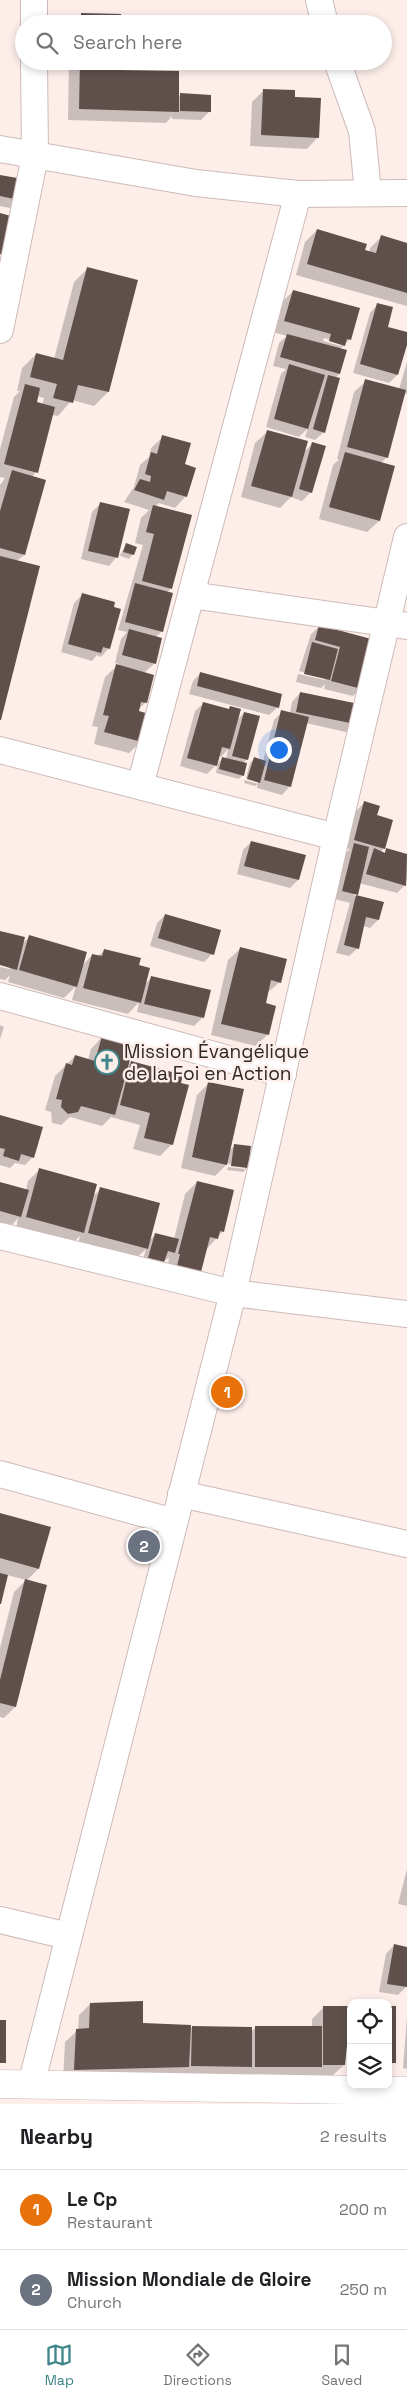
<!DOCTYPE html>
<meta charset="utf-8">
<style>
:root{--surface:#fff;--page:#f2f2f2;--text:#202124;--muted:#757577;--line:#e0e0e0;--accent:#3e8689}
body{margin:0;font-family:"Space Grotesk",sans-serif;background:var(--page);color:var(--text)}
.controls{position:absolute;right:15px;bottom:15px;display:grid;overflow:hidden;border-radius:10px;box-shadow:0 2px 8px #0003}
.controls button{width:45px;height:45px;display:grid;place-items:center;padding:0;border:0;border-bottom:1px solid var(--line);background:var(--surface);color:var(--text);font:25px sans-serif}
.you{position:absolute;left:278px;top:749px;width:18px;height:18px;margin:-12px;border:4px solid #fff;border-radius:50%;background:#1a73e8;box-shadow:0 0 0 8px #1a73e833}
.badge{display:grid;place-items:center;width:32px;height:32px;border-radius:50%;background:var(--accent);color:#fff;font-size:16px;font-weight:700}
.pin{position:absolute;translate:-50% -50%;border:2px solid #fff;box-shadow:0 1px 5px #0006}
.list{margin:0;padding:0;list-style:none}
h2{display:flex;justify-content:space-between;align-items:center;height:65px;margin:0;padding:0 20px;font-size:21px}
h2 small{font-size:16px;font-weight:400;color:var(--muted)}
.list li{display:grid;grid-template-columns:32px 1fr auto;gap:15px;align-items:center;box-sizing:border-box;height:80px;padding:0 20px;border-top:1px solid var(--line)}
.list b{display:block;font-size:19px;white-space:nowrap}
.list p{margin:0;font-size:16px;white-space:nowrap;color:var(--muted)}
.list em{font-size:16px;font-style:normal;color:var(--muted)}
.icon{flex:none;width:28px;height:28px;fill:none;stroke:currentColor;stroke-width:2;stroke-linecap:round;stroke-linejoin:round}
.map{position:relative;flex:none;width:407px;height:2104px;overflow:hidden}
.search{position:absolute;background:var(--surface);box-shadow:0 2px 8px #0003;left:15px;right:15px;top:15px;height:55px;display:flex;align-items:center;gap:12px;box-sizing:border-box;padding:0 18px;border-radius:28px;color:var(--muted);font-size:19px}
.sheet{height:225px;background:var(--surface)}
nav{display:flex;justify-content:space-around;align-items:center;box-sizing:border-box;height:70px;border-top:1px solid var(--line);background:var(--surface);font-size:14px;color:var(--muted)}
nav a{display:grid;justify-items:center;gap:2px}
nav .on{color:var(--accent)}
.map>svg:first-child{display:block}
.shadow{fill:#0003;fill-rule:evenodd}
.building{fill:#5f504c}
.lines{fill:none;stroke-linecap:round;stroke-linejoin:round}
.street-casing{stroke:#cdbbb7;stroke-width:28}
.secondary-casing{stroke:#cdbbb7;stroke-width:29}
.street{stroke:#fff;stroke-width:26}
.secondary{stroke:#fff;stroke-width:28}
.labels{text-anchor:middle;dominant-baseline:central;stroke-width:5;stroke-linejoin:round;paint-order:stroke}
.poi-label{font-size:19px;fill:#2e2826;stroke:#fdeeea;text-anchor:start}
</style>
<div class="map">
<svg width="407" height="2104" viewBox="0 0 407 2104">
<rect width="100%" height="100%" fill="#fdeeea"/>
<g class="shadow">
<path d="M82 15 119 24H73Z"/>
<path d="M69 61H119V71L178 98 181 94 209 112 201 120 172 119V116L166 123 68 120Z"/>
<path d="M264 90 294 98 318 137 307 149 250 146 252 102Z"/>
<path d="M0 176 18 199 10 208 0 206Z"/>
<path d="M317 230 369 253 370 248 381 237 407 244V306L296 275 305 242Z"/>
<path d="M88 268 137 281 108 392 94 406 72 400 58 416 52 415 36 472 32 477 45 481 24 555 17 561 0 717V485L5 478 0 477V449L14 397 20 391H17L22 368 36 354 54 359 74 282ZM37 396 44 398 42 405 35 403Z"/>
<path d="M293 291 350 339 339 350V374L335 378 324 432 315 440 305 437 308 428 299 437 266 427 281 374 286 369 273 366 279 343 287 336 273 332 281 303ZM324 338 343 344 341 346 323 341Z"/>
<path d="M378 304 386 328 407 333V344L397 375 389 383 353 373 370 313Z"/>
<path d="M407 362V394L404 393 387 457 381 463 394 467 379 521 367 532 319 519 333 465 339 459H337L354 392 366 381 399 389Z"/>
<path d="M267 432 303 453 313 443 311 492 302 501 291 497 280 508 241 497 255 443Z"/>
<path d="M163 437 183 465 186 496 175 508 159 503 155 507 171 588 167 593 162 631 156 637 155 663 144 673 145 703 136 712 141 742 129 753 94 744 98 727 92 726 105 677 119 664 115 663 121 639 127 632 118 630 143 545 135 543 141 518 149 510 124 502 134 487 140 465 149 457 151 448Z"/>
<path d="M100 504 118 555H120L126 545 133 554 129 559 118 555 109 566 81 559 92 512Z"/>
<path d="M83 594 109 648 101 657 97 655 92 661 61 652 74 603Z"/>
<path d="M320 626 373 640 361 688 353 696 324 689 325 684 321 688 296 682 298 674 325 680V678L299 671 311 634Z"/>
<path d="M201 673 278 707 269 715 189 694 193 681Z"/>
<path d="M300 693 363 706 350 733 306 723 290 786 282 795 257 788 258 781 246 778 250 763 254 759 263 761 274 720 282 712 290 713 292 702Z"/>
<path d="M204 703 228 710 230 707 237 720 244 713 247 759 243 763V775L239 779 216 773 218 763 207 774 180 766 195 711ZM228 749 226 759 223 758 216 765 218 756 221 757Z"/>
<path d="M245 780 258 784 255 786 244 783Z"/>
<path d="M364 803 375 816 384 848 381 852 384 853 387 850 407 855V878L405 885 397 893 359 883 354 896 382 903 378 920 370 928 363 926 358 948 349 956 336 953 350 903 335 899 346 853 350 849 346 848 356 811Z"/>
<path d="M251 842 298 880 290 888 237 874 243 850Z"/>
<path d="M165 915 212 954 204 962 150 946 157 923Z"/>
<path d="M0 932 22 944 29 937 82 966 92 955 98 956 104 951 144 985 152 977 203 1017 194 1026 137 1012 139 1002 128 1014 72 1000 76 986 64 998 8 982 10 975 5 980 0 979V967L10 969V966L0 964Z"/>
<path d="M240 949 280 982 267 993 264 1004 267 1035 256 1046 211 1035 228 960Z"/>
<path d="M0 1025 4 1027 0 1039Z"/>
<path d="M102 1037 126 1067 131 1062 172 1144 160 1156 133 1149 140 1125 111 1117 102 1126 70 1117 61 1125 52 1123 51 1112 45 1110 55 1076 75 1056 88 1060 91 1049Z"/>
<path d="M209 1083 229 1151 235 1145 250 1147 247 1168 243 1172 227 1170 228 1167 245 1169V1167L228 1164 229 1162 215 1176 181 1168 197 1095Z"/>
<path d="M0 1116 33 1157 25 1165 15 1163 10 1168 0 1165Z"/>
<path d="M40 1169 93 1196 101 1189 148 1242 156 1234 174 1239 185 1194 197 1182 223 1231 206 1250 166 1277 169 1257 155 1270 141 1266 146 1249 135 1259 78 1244 80 1236 72 1244 16 1229 18 1218 12 1225 0 1222V1183L26 1190 28 1181Z"/>
<path d="M0 1514 49 1528 38 1569 26 1581 45 1585 15 1707 4 1718 0 1717V1648L14 1592 26 1580 7 1575 0 1602Z"/>
<path d="M407 1869V1906L398 1904Z"/>
<path d="M394 1945 407 1948 406 1987 398 1995 379 1992 386 1954Z"/>
<path d="M90 2004 141 2025 189 2030 192 2027 251 2032 256 2027 312 2028V2019L324 2007H351V2074H347L349 2030H346L344 2065 332 2076 244 2078V2073L240 2078 63 2081 65 2042 78 2030 79 2015Z"/>
<path d="M388 2007 394 2062 388 2068Z"/>
<path d="M407 2017V2069L403 2068Z"/>
</g>
<g class="building">
<path d="M81 13 121 14V24H81Z"/>
<path d="M80 61H120V70L179 71V112L79 109Z"/>
<path d="M263 89 295 90V97L321 98 319 138 261 135Z"/>
<path d="M180 93 211 95V112L180 111Z"/>
<path d="M0 175 23 179 19 200 0 196Z"/>
<path d="M0 213 18 218 8 256 0 254Z"/>
<path d="M317 229 367 244 365 250 376 253 381 235 407 243V293L307 264Z"/>
<path d="M87 267 138 280 109 392 78 385 73 403 53 398 57 384 30 377 36 353 63 360Z"/>
<path d="M293 290 360 308 351 340 347 339 345 346 329 341 331 334 284 321Z"/>
<path d="M377 303 393 307 388 327 407 332V345L398 375 360 364Z"/>
<path d="M287 334 347 350 340 374 280 357Z"/>
<path d="M289 364 325 375 308 429 274 419Z"/>
<path d="M328 375 340 378 325 433 313 429Z"/>
<path d="M365 379 406 390 388 458 347 447Z"/>
<path d="M25 384 40 388 37 402 55 407 38 473 4 464Z"/>
<path d="M267 430 308 441 292 497 251 486Z"/>
<path d="M162 435 191 443 185 464 196 468 187 497 167 491 164 500 134 490 140 479 150 482 151 476 145 474 151 452 157 454Z"/>
<path d="M312 442 326 446 312 493 299 489Z"/>
<path d="M345 452 395 466 380 521 329 507Z"/>
<path d="M12 470 46 480 25 555 0 548V511Z"/>
<path d="M100 502 130 509 118 558 88 551Z"/>
<path d="M153 505 192 515 172 589 142 581 154 534 146 532Z"/>
<path d="M126 543 137 547 134 555 123 552Z"/>
<path d="M0 556 40 566 1 720H0Z"/>
<path d="M135 583 173 593 163 632 125 622Z"/>
<path d="M82 593 115 602 114 607 121 609 110 649 103 647 101 653 68 644Z"/>
<path d="M319 625 375 640 362 689 331 681 340 647 315 640Z"/>
<path d="M129 629 162 638 156 664 122 655Z"/>
<path d="M312 642 338 649 330 680 304 674Z"/>
<path d="M116 664 154 675 147 703 141 702 139 711 149 714 142 742 104 732 109 716 103 715Z"/>
<path d="M200 672 282 694 279 708 197 686Z"/>
<path d="M300 692 364 705 360 725 296 712Z"/>
<path d="M203 702 229 709 230 706 241 709 230 749 222 747 217 766 187 758Z"/>
<path d="M281 710 309 717 291 787 264 780Z"/>
<path d="M244 712 260 716 248 760 232 756Z"/>
<path d="M222 757 247 763 244 776 219 769Z"/>
<path d="M254 757 266 761 260 783 247 779Z"/>
<path d="M364 801 380 806 377 815 393 820 385 849 354 840Z"/>
<path d="M251 841 306 855 299 880 244 866Z"/>
<path d="M354 843 369 847 358 895 342 891Z"/>
<path d="M374 848 385 853 386 848 407 854 406 886 366 874Z"/>
<path d="M356 895 384 902 379 920 366 917 359 949 344 945Z"/>
<path d="M165 914 221 930 214 955 158 938Z"/>
<path d="M0 931 25 937 17 970 0 965Z"/>
<path d="M29 935 87 952 77 987 19 970Z"/>
<path d="M240 947 287 959 281 983 271 980 266 1003 276 1006 269 1035 221 1024Z"/>
<path d="M104 949 141 958 139 965 150 968 141 1003 83 988 92 954 102 956Z"/>
<path d="M151 976 211 990 204 1018 144 1004Z"/>
<path d="M102 1036 134 1045 115 1115 81 1106 78 1112 68 1114 61 1107 62 1100 56 1099 66 1063 72 1065 75 1055 95 1061Z"/>
<path d="M131 1061 183 1075 181 1083 189 1085 173 1145 144 1138 150 1113 120 1105Z"/>
<path d="M208 1082 244 1089 227 1165 192 1157Z"/>
<path d="M0 1115 43 1127 34 1158 21 1154 19 1161 3 1156 5 1149 0 1148Z"/>
<path d="M234 1144 251 1146 248 1168 231 1166Z"/>
<path d="M39 1168 97 1184 84 1233 26 1217Z"/>
<path d="M197 1181 234 1190 224 1232 220 1231 218 1239 210 1237 201 1272 177 1266 180 1254H178Z"/>
<path d="M0 1182 29 1190 21 1217 0 1211Z"/>
<path d="M100 1187 160 1203 148 1249 88 1233Z"/>
<path d="M155 1233 179 1239 175 1253 168 1251 164 1262 148 1258Z"/>
<path d="M0 1513 51 1527 39 1569 0 1558Z"/>
<path d="M0 1573 8 1575 1 1604H0Z"/>
<path d="M25 1579 47 1585 16 1707 0 1703V1680Z"/>
<path d="M394 1944 407 1947V1987L387 1984Z"/>
<path d="M143 2001V2023L191 2025 189 2067 74 2070 76 2029 89 2028 90 2003Z"/>
<path d="M323 2006H351L345 2065H323Z"/>
<rect x="388" y="2006" width="8" height="57"/>
<rect x="0" y="2020" width="6" height="43"/>
<path d="M192 2026 252 2027V2067L191 2066Z"/>
<rect x="255" y="2026" width="67" height="41"/>
</g>
<g class="lines">
<defs>
<g id="street">
<path d="M34 0V24"/>
<path d="M319 0 325 24"/>
<path d="M337 61 362 131 368 193"/>
<path d="M0 149 196 183 298 194 407 193"/>
<path d="M0 330 35 156 34 61"/>
<path d="M191 595 407 626"/>
<path d="M0 750 336 837"/>
<path d="M140 786 298 194"/>
<path d="M0 996 283 1074"/>
<path d="M0 1236 233 1293 407 1314"/>
<path d="M0 1474 174 1522"/>
<path d="M181 1494 407 1544"/>
<path d="M0 1920 68 1936"/>
<path d="M31 2085 233 1293 336 837 407 537"/>
</g>
<path id="secondary" d="M0 2084 407 2091"/>
</defs>
<use href="#street" class="street-casing"/>
<use href="#secondary" class="secondary-casing"/>
<use href="#street" class="street"/>
<use href="#secondary" class="secondary"/>
</g>
<defs>
<symbol id="church-ring" viewBox="-11 -11 22 22"><circle r="9.5" fill="#fdeeea" stroke="#3e8689" stroke-width="1.5"/><path d="M-1.2-6h2.4v3.5h3.3v2.4h-3.3V6h-2.4V-.1h-3.3v-2.4h3.3Z" fill="#3e8689"/></symbol>
</defs>
<g fill-rule="evenodd">
<use href="#church-ring" x="93" y="1048" width="28" height="28"/>
</g>
<g class="labels">
<g class="poi-label">
<text x="124" y="1051">Mission Évangélique<tspan x="124" dy="22">de la Foi en Action</tspan></text>
</g>
</g>
</svg>
<div class="controls">
<button><svg class="icon" aria-label="locate" viewBox="0 0 24 24"><circle cx="12" cy="12" r="6"/><path d="M12 2v4M12 18v4M2 12h4M18 12h4"/></svg></button>
<button><svg class="icon" aria-label="layers" viewBox="0 0 24 24"><path d="M12 4l9 5-9 5-9-5zM3 14l9 5 9-5"/></svg></button>
</div>
<div class="you"></div>
<div class="pin badge" style="left:227px;top:1392px;background:#e8710a">1</div>
<div class="pin badge" style="left:144px;top:1546px;background:#6b7280">2</div>
<div class="search"><svg class="icon" aria-label="search" viewBox="0 0 24 24"><circle cx="10" cy="10" r="6"/><path d="M15 15l6 6"/></svg>Search here</div>
</div>
<section class="sheet">
<h2>Nearby<small>2 results</small></h2>
<ul class="list">
<li><span class="badge" style="background:#e8710a">1</span><div><b>Le Cp</b><p>Restaurant</p></div><em>200 m</em></li>
<li><span class="badge" style="background:#6b7280">2</span><div><b>Mission Mondiale de Gloire</b><p>Church</p></div><em>250 m</em></li>
</ul>
</section>
<nav>
<a class="on"><svg class="icon" aria-label="map" viewBox="0 0 24 24"><path d="M3 6l6-2 6 2 6-2v14l-6 2-6-2-6 2zM9 4v14M15 6v14"/></svg>Map</a>
<a><svg class="icon" aria-label="directions" viewBox="0 0 24 24"><path d="M12 3l9 9-9 9-9-9zM9 14v-3h6M13 9l2 2-2 2"/></svg>Directions</a>
<a><svg class="icon" aria-label="saved" viewBox="0 0 24 24"><path d="M7 4h10v16l-5-4-5 4z"/></svg>Saved</a>
</nav>
